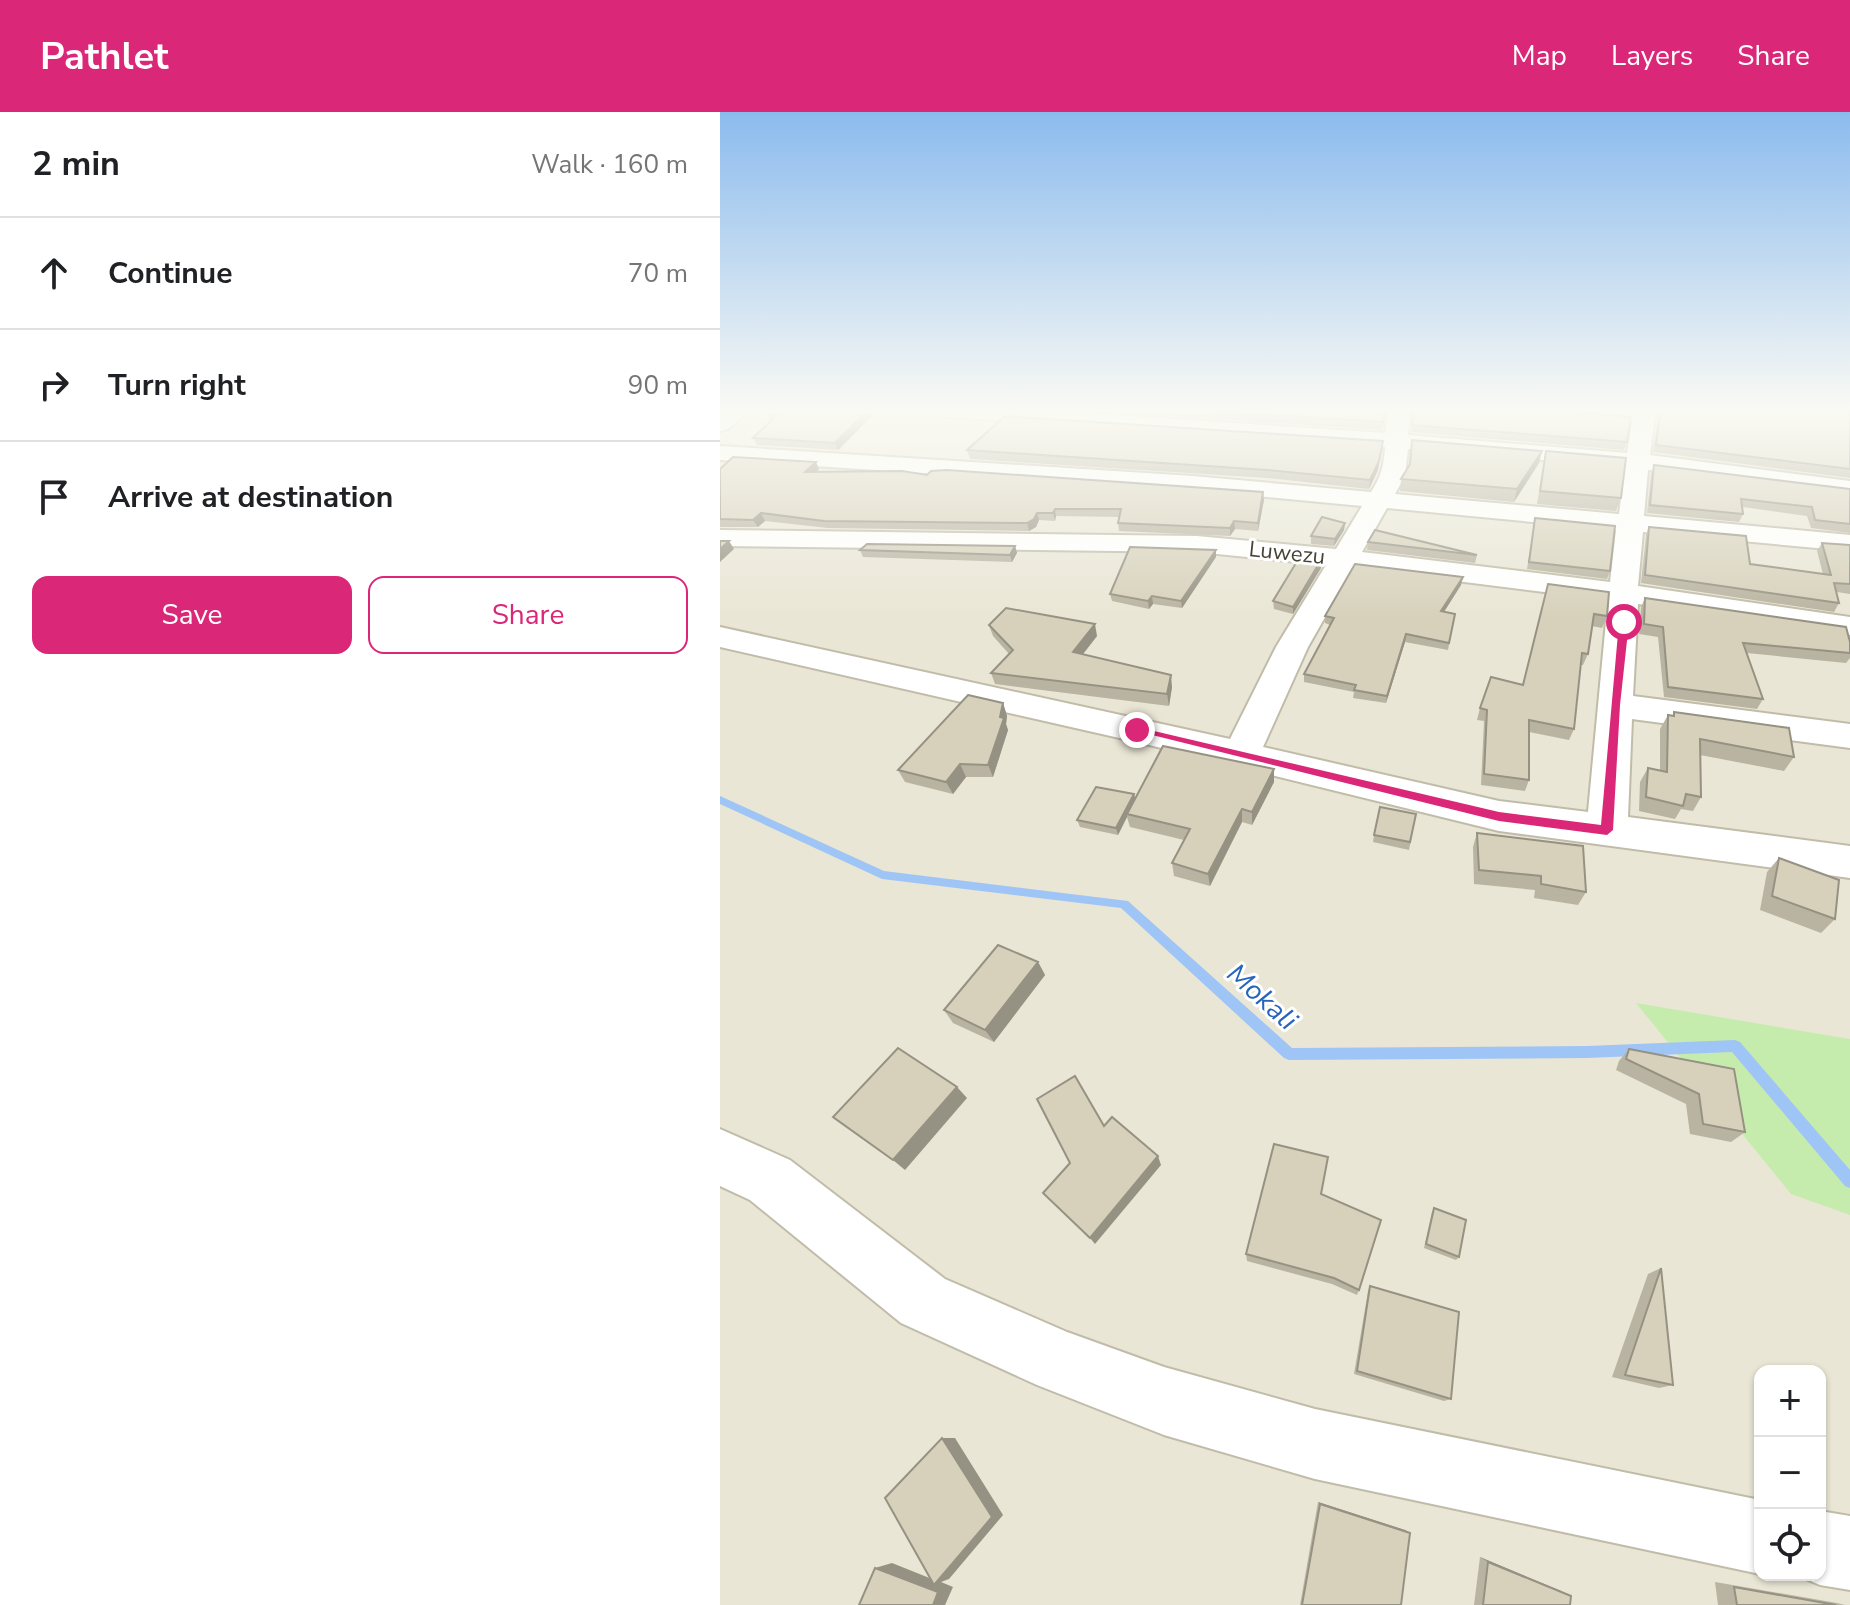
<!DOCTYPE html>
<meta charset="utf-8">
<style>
:root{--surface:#fff;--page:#f2f2f2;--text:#202124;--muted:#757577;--line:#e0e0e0;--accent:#db2777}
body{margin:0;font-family:"Nunito Sans",sans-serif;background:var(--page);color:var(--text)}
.controls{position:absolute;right:24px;bottom:24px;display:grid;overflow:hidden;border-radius:16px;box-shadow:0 2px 6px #0004}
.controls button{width:72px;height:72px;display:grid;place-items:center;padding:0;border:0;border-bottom:2px solid var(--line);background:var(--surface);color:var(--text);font:40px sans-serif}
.stop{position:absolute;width:24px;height:24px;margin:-18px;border:6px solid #db2777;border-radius:50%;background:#fff}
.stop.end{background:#db2777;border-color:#fff;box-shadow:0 2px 8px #0008}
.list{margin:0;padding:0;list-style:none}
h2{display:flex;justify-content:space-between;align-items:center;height:104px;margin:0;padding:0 32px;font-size:34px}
h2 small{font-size:26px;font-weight:400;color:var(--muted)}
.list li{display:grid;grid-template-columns:52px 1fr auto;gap:24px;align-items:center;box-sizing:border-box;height:112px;padding:0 32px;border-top:2px solid var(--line)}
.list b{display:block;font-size:30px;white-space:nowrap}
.list em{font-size:26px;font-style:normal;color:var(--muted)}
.actions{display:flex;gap:16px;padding:24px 32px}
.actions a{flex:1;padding:18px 0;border:2px solid var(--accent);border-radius:16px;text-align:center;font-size:28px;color:var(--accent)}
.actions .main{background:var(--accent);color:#fff}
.icon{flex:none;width:44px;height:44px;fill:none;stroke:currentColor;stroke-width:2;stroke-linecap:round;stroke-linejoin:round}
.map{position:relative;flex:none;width:1130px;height:1493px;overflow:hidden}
header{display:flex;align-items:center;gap:48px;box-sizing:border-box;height:112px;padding:0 40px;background:var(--accent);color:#fff}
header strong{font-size:38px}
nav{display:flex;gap:44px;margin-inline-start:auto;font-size:28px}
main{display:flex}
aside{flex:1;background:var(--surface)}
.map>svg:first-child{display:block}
.residential{fill:#e9e6d5;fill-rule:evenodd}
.green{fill:#c6ecad}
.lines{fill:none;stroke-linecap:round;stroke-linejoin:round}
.stream{fill:#9fc5f6;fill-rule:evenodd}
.street-casing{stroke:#c1bca9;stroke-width:4}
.street{fill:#fff;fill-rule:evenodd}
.wall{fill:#b9b4a1}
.shaded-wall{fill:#969283}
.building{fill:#d7d1bb;stroke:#969283;stroke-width:2}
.route{fill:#db2777}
.labels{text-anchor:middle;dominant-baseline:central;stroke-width:6;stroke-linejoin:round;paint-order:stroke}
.far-street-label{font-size:22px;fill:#484435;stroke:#fff}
.water-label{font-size:28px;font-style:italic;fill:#2665bc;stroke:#fff}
</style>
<header>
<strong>Pathlet</strong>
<nav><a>Map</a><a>Layers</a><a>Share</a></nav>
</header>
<main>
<aside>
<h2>2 min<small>Walk · 160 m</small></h2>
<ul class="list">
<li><svg class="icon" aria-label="ahead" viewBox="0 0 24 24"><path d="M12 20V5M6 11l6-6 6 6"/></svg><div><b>Continue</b></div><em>70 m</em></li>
<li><svg class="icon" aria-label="right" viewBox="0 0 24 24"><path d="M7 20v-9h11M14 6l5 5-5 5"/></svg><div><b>Turn right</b></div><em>90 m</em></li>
<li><svg class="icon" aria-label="arrive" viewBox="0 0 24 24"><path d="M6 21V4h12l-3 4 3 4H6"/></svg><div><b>Arrive at destination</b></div></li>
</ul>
<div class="actions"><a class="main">Save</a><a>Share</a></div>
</aside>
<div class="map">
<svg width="1130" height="1493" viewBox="0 0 1130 1493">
<rect width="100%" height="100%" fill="#f5f3e7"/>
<path class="residential" d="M0 297H1130V1493H0ZM1040 1259H1100V1463H1040Z"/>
<path class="green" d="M916 891 1130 927V1103L1071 1082Z"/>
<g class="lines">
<path class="stream" d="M0 684 164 759 408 789 572 936 867 934 1015 928 1020 930 1130 1058V1076L1125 1074 1012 940 867 946 569 948 564 946 401 796 162 767 0 692Z"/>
<defs>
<g id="street">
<path d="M7 297H32L8 317 0 319V302Z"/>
<path d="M190 297H299L665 321 669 297H691L688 323 907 341 912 310 843 303 832 297H936L930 343 1130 369V383L928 358 924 404 1130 423V439L923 420 918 474 1130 505V523L918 492 913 584 1130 612V636L912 607 908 705 1130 734V766L779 719 417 630 0 535V515L510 627 556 535 606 453 477 440 0 434V418L477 424 616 437 642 394 473 378 0 348V334L473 364 651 380C661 365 664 353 665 335L201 303ZM688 337 905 355 899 402 675 382 685 364ZM667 396 896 418 890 470 642 440ZM633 456 888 488 868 700 779 689 543 635 588 535Z"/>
<path d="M0 1017 70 1048 225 1167 347 1220 444 1255 595 1297 1040 1388V1462L595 1367 444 1323 317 1273 181 1211 30 1088 0 1074Z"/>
<path d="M1100 1399 1130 1404V1478L1100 1473 1076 1463H1100Z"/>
</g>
</defs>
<use href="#street" class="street-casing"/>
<use href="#street" class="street"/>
</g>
<g class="wall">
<path d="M159 297 118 338 37 333 33 326 53 307H49L46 299Z"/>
<path d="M347 297H667L662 318Z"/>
<path d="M694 297 907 330 904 338 691 320Z"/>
<path d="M939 297H1130V366L933 340Z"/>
<path d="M247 338 658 358 649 377 547 366 250 347Z"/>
<path d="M822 339 819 351 794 390 680 379 681 367Z"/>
<path d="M826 339 901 386 896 399 817 392Z"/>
<path d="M934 353 1130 377V421L1091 416 1087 404 1023 395V402L1019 410 927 401 931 361Z"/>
<path d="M0 357H99L97 360 207 363 544 388 538 419 515 417 510 424 399 419 398 411 400 405 336 404 335 409 319 408 316 415 309 419 108 416 45 409 38 415H0Z"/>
<path d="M815 406 890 459 887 467 807 457Z"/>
<path d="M625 411 624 418 614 434 591 432V424Z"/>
<path d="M929 415 1030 452 1103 462 1097 439 1102 431 1130 433V482L1117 480 1119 491 1114 500 921 471 926 423Z"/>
<path d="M648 430 757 443 755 451 647 438Z"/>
<path d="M295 434 297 441 292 450 143 445 140 438Z"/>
<path d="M496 445 462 496 433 492 429 497 392 489 390 482Z"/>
<path d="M601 456 573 502 554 497 553 489Z"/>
<path d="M743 465 741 473 724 500 735 502 728 538 685 530 666 591 633 586 634 580 584 570V562L610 513 605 511V504Z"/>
<path d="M828 472 887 504 882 516 872 514 868 542 863 553H860L854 617 849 628 809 620V668L805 679 761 673 764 609 757 608 760 596 803 572Z"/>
<path d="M925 486 1130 530V547V546L1126 551 1027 541 1043 587 1037 597 944 585 938 525 919 522 921 495Z"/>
<path d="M269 513 377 524 363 542 452 575 449 594 275 572 271 561 289 542 273 524Z"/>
<path d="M283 591 287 604 286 612 288 618 273 665H246L233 682 185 670 178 658Z"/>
<path d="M954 600 1074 645 1064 659 980 643 981 685 973 699 961 697 955 707 919 699 920 670 928 656 940 659V617L948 603 952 604Z"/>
<path d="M554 657V670L532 713 522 710 490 774 454 764 452 751 464 728 410 715 407 705 398 723 360 715 357 708 414 682 415 686Z"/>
<path d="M696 702 689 738 653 730 654 723Z"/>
<path d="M757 721 866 780 858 793 814 786 815 778 754 772 753 735Z"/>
<path d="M1059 746 1115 807 1101 821 1040 798 1047 760Z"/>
<path d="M318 850 325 863 274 930 233 911 224 898Z"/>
<path d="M909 937 1014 957 1025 1020 1011 1030 970 1022 966 992 896 958 899 949Z"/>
<path d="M601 1082 639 1178 637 1183 612 1172 527 1149 526 1142Z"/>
<path d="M714 1096 739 1145 736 1148 704 1136 712 1100Z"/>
<path d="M941 1156 953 1273 939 1276 892 1265 928 1162Z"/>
<path d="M650 1174 731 1287 724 1289 634 1262 648 1179Z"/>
<path d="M598 1390 685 1418 690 1421 681 1493H580Z"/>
<path d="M760 1445 851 1484 850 1493H754Z"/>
<path d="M995 1470 1117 1491 1125 1493H998Z"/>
</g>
<g class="shaded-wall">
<path d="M149 297H159L118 338 115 331Z"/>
<path d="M662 338 658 358 649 377 650 368Z"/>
<path d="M822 339 819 351 794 390 797 377Z"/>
<path d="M96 350 99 357 89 368 85 360Z"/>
<path d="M543 380 544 388 538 419V411Z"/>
<path d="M335 397 336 404 335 409 333 401Z"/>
<path d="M41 401 45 409 38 415 33 408Z"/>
<path d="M317 401 319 408 316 415 309 419 307 411Z"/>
<path d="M514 409 515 417 510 424V416Z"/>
<path d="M625 411 624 418 614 434 615 427Z"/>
<path d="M9 429 14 437 0 450V437Z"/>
<path d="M295 434 297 441 292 450 290 443Z"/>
<path d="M496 438V445L462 496 461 489Z"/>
<path d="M601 448V456L573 502V495Z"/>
<path d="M743 465 741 473 720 506 721 499Z"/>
<path d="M432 484 433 492 429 497 428 489Z"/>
<path d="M375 512 377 524 356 551 353 540Z"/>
<path d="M686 522 685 530 666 591 667 584Z"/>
<path d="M451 563 452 575 449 594 447 582Z"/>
<path d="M283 591 287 604 286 612 288 618 273 665 268 653 280 605Z"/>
<path d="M240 652 246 665 233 682 226 670Z"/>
<path d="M554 657V670L532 713V700Z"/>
<path d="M414 682 416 689 407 702V705L398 723 396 716Z"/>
<path d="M522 697V710L490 774 488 762Z"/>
<path d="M318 850 325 863 274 930 265 918Z"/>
<path d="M237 975 247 986 185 1058 173 1048Z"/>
<path d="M438 1044 441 1053 375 1132 370 1126Z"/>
<path d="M222 1326H235L283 1403 229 1467 221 1470 233 1475 225 1493H213L155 1456 172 1451 217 1469Z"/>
<path d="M598 1390 685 1418 690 1421 600 1392Z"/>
<path d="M760 1445 839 1478 851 1484 768 1450Z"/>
</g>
<g class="building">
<path d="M49 297H149L115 331 33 326 61 299H46Z"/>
<path d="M459 297H666L663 310Z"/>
<path d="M694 297H842L845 299 911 305 907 330 692 313Z"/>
<path d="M941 297H1130V357L936 333Z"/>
<path d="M285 304 663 329 659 349 650 368 547 358 247 338Z"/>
<path d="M692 328 822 339 797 377 681 367 690 352Z"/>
<path d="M826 339 906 346 901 386 820 379Z"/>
<path d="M13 345 96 350 85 360 182 359 207 363 211 359 227 358 543 380 538 411 514 409 510 416 398 411 401 397H335L333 401H317L314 407 307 411 104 409 41 401 33 408 0 407V357Z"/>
<path d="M934 353 1130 377V412L1095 408 1092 395 1021 387 1023 402 930 393Z"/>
<path d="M602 405 625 411 615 427 591 424Z"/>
<path d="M815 406 895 414 890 459 809 450Z"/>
<path d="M929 415 1026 424 1030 452 1111 463 1102 431 1130 433V472L1114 471 1119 491 925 463Z"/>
<path d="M655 418 757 443 648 430Z"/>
<path d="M0 429H9L0 437Z"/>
<path d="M147 432 295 434 290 443 140 438Z"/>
<path d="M410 435 496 438 461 489 432 484 428 489 390 482Z"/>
<path d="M579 446 601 448 573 495 553 489Z"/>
<path d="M635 452 743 465 721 499 735 502 729 531 686 522 667 584 634 578 636 573 584 562 614 506 605 504Z"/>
<path d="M828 472 889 480 887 504 874 502 868 542 862 541 854 617 809 608V668L764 662 767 598 760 596 771 565 803 573Z"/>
<path d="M925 486 1126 515 1130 530V541L1023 531 1043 587 948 575 943 515 924 512Z"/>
<path d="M286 496 375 512 353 540 451 563 447 582 271 561 293 538 269 513Z"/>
<path d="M248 583 283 591 280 605 284 606 268 653 240 652 226 670 178 658Z"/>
<path d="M954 600 1069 616 1074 645 980 627 981 685 966 682 963 694 926 685 928 656 947 660 948 603 954 604Z"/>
<path d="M443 634 554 657 532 700 522 697 488 762 452 751 470 717 407 702Z"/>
<path d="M376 675 414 682 396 716 357 708Z"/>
<path d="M660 695 696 702 690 730 654 723Z"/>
<path d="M757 721 863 734 866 780 821 772V764L759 758Z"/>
<path d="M1059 746 1119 768 1115 807 1052 784Z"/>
<path d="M278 833 318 850 265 918 224 898Z"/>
<path d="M178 936 237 975 173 1048 113 1005Z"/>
<path d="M909 937 1014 957 1025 1020 983 1012 979 982 906 947Z"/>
<path d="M355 964 384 1014 392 1005 438 1044 370 1126 323 1081 350 1051 317 987Z"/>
<path d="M554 1032 608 1045 601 1082 661 1108 639 1178 614 1166 526 1142Z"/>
<path d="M714 1096 746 1108 739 1145 706 1132Z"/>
<path d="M941 1156 953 1273 905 1263Z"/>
<path d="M650 1174 739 1200 731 1287 637 1259Z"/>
<path d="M222 1326 272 1405 214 1473 165 1386Z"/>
<path d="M600 1392 690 1421 681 1493H582Z"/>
<path d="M768 1450 851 1484 850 1493H763Z"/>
<path d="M155 1456 218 1480 213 1493H139Z"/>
<path d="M1014 1475 1116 1493H1017Z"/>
</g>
<linearGradient id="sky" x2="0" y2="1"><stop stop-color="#8bbbee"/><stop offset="0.59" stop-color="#fafaf4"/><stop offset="1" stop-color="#fafaf4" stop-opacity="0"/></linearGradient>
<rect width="1130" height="506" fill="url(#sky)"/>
<path class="route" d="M904 507 909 510 900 593 893 718 887 723 779 709 412 618 417 615 779 700 881 713 899 510Z"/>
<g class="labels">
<g class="far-street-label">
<text transform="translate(567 441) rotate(6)">Luwezu</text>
</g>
<g class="water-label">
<text transform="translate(542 885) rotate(42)">Mokali</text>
</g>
</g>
</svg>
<div class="controls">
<button>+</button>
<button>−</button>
<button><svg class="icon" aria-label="locate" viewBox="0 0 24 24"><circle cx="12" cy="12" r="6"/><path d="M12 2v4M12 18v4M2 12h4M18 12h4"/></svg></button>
</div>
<div class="stop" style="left:904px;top:510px"></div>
<div class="stop end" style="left:417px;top:618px"></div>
</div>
</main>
